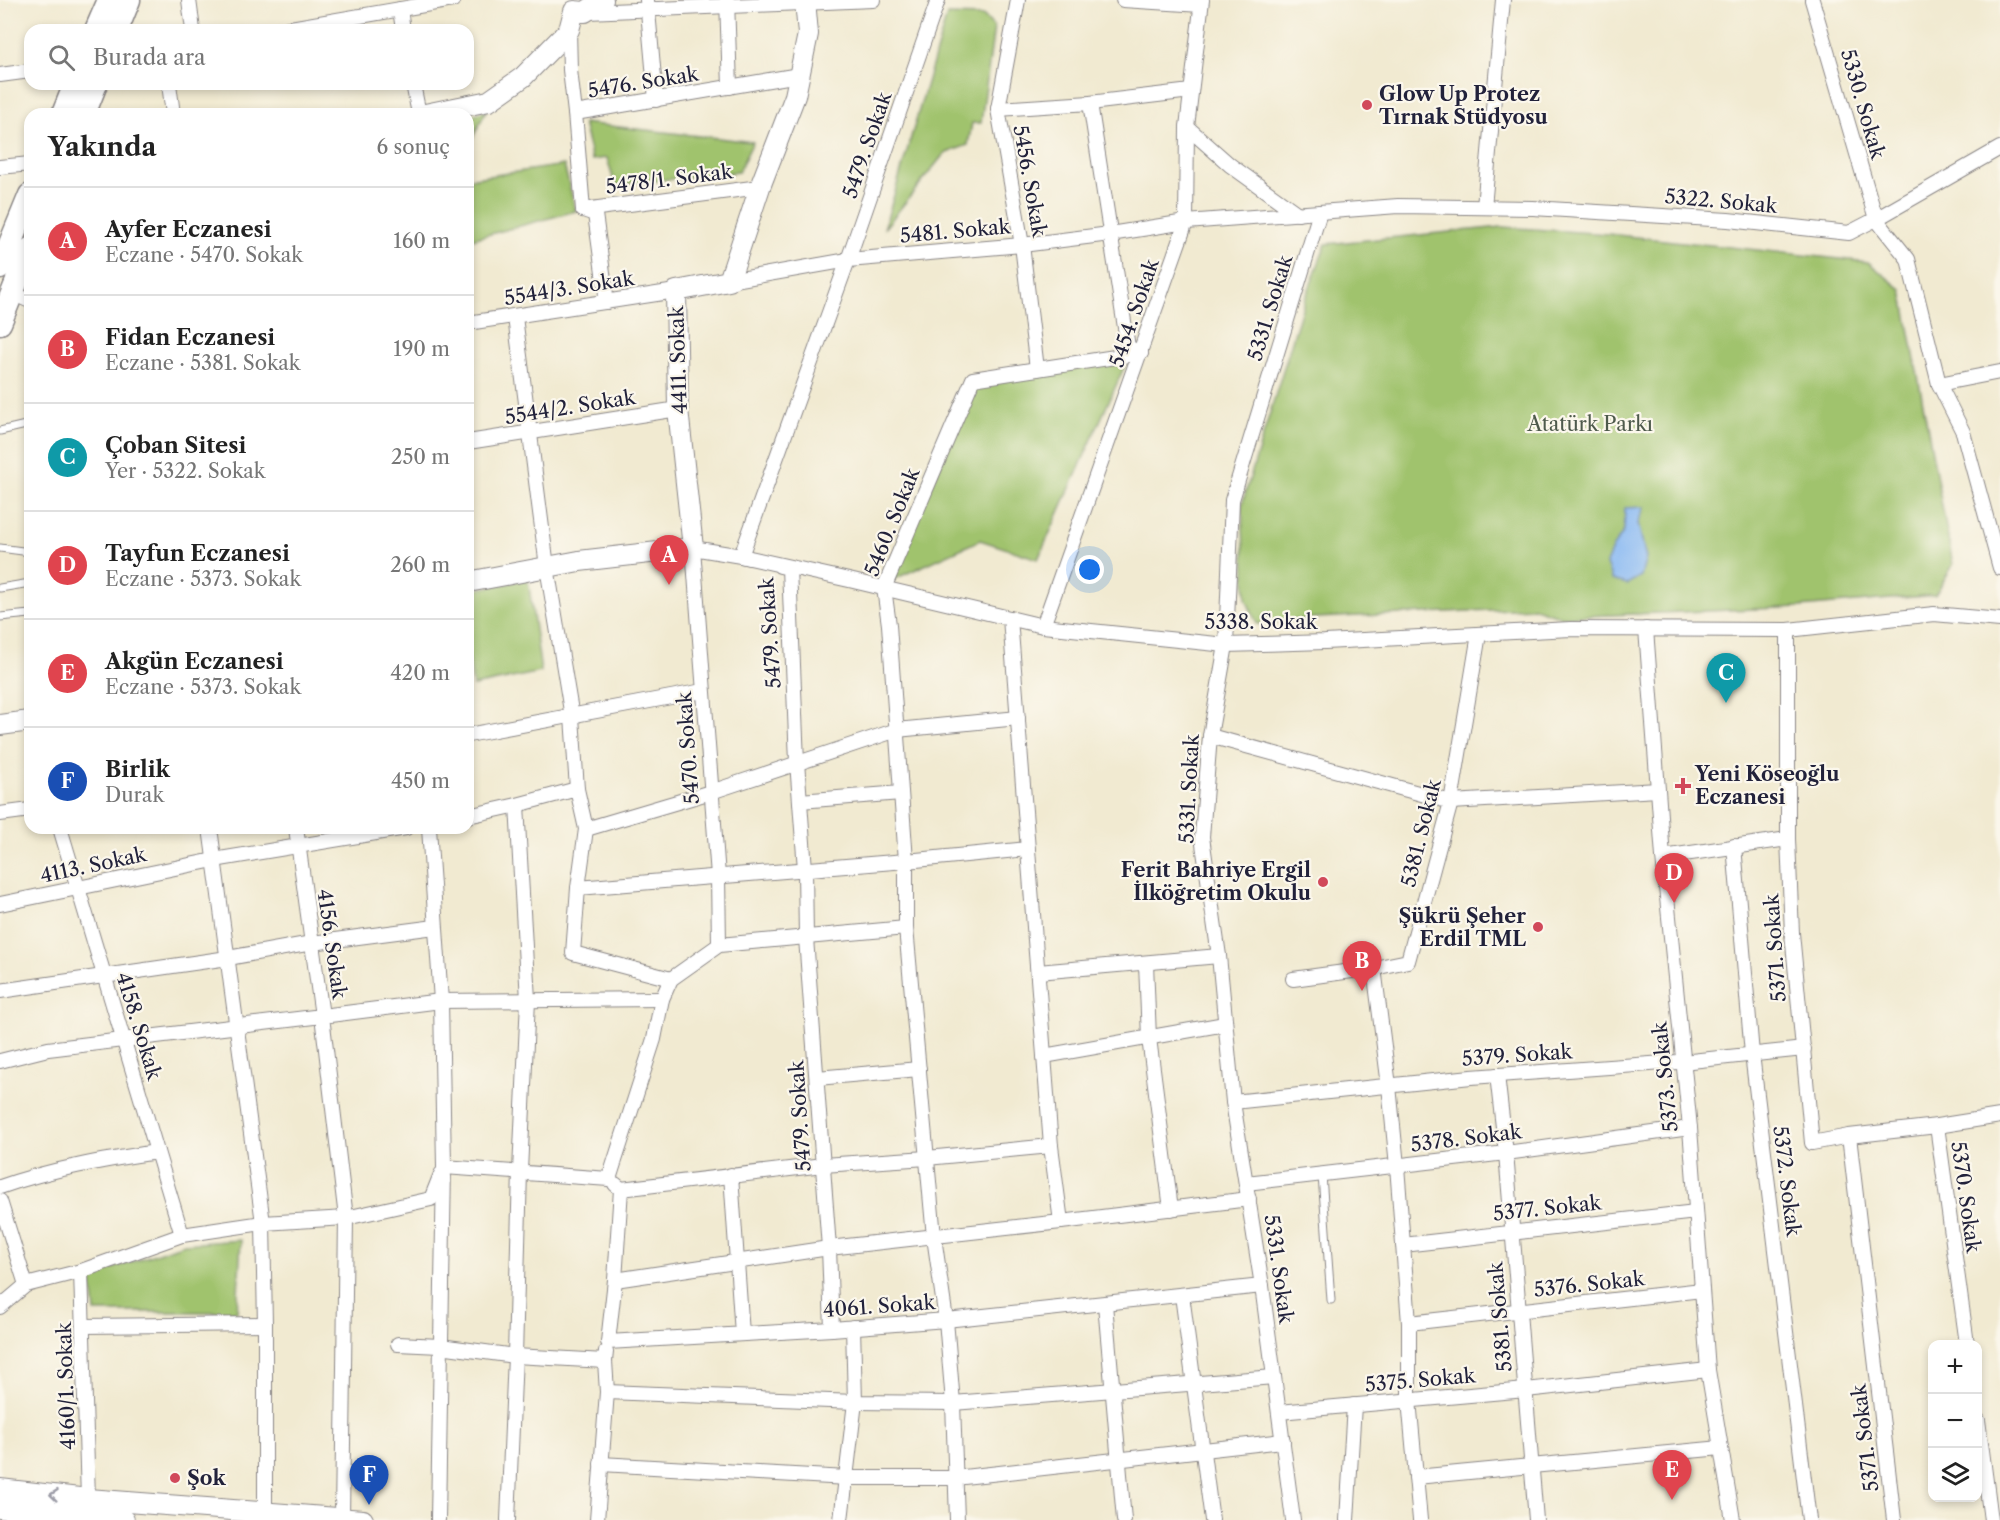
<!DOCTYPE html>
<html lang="tr">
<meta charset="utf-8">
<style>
:root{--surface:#fff;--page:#f6f6f6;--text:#222;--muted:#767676;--line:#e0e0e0;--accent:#d1495b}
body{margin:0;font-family:"Libre Caslon Text",serif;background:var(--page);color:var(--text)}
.controls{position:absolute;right:18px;bottom:18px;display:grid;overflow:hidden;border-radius:12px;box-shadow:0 3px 9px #0003}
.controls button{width:54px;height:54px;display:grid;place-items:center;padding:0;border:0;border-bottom:2px solid var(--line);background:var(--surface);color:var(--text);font:30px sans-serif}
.you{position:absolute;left:1090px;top:570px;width:21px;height:21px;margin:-15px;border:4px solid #fff;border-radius:50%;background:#1a73e8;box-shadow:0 0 0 9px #1a73e833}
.badge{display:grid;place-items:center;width:39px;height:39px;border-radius:50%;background:var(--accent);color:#fff;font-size:20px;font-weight:700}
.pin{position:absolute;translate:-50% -50px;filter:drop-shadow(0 2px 3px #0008)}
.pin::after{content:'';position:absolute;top:32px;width:21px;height:18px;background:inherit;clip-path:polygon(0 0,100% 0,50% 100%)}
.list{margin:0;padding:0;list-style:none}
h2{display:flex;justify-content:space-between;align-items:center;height:78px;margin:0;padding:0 24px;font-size:26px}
h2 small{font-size:20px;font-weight:400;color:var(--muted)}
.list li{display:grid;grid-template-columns:39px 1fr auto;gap:18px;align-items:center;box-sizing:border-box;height:108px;padding:0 24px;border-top:2px solid var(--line)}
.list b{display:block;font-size:22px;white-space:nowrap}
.list p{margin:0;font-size:20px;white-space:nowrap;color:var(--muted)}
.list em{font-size:20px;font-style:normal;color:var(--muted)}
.icon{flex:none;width:33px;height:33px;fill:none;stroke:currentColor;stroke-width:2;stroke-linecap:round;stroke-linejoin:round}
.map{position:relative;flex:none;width:2000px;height:1520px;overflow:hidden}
.search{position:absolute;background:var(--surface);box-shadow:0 3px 9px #0003;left:24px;top:24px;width:450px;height:66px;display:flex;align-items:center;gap:15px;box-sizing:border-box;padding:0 21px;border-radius:18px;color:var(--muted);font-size:22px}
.panel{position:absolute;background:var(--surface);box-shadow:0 3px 9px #0003;left:24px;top:108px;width:450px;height:726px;border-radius:18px}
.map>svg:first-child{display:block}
.green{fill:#a0c36d;stroke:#617254;stroke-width:1.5}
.water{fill:#87b8f3;stroke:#546d97;stroke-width:1.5}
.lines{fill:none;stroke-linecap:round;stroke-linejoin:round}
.lane-casing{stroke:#8a8686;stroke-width:9}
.street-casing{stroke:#8a8686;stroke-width:16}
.secondary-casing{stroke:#8a8686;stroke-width:22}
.primary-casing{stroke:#8a8686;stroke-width:25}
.lane{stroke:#fff;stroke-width:7}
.street{stroke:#fff;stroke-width:14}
.secondary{stroke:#fff;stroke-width:20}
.primary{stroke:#fff;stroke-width:22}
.oneway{stroke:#9c9ca7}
.poi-dot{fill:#d1495b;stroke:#fbf7ec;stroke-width:2}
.labels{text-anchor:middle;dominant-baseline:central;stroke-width:4.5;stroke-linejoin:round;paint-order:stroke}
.street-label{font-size:20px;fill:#22223b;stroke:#fbf7ec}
.poi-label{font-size:20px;font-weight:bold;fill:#22223b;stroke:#fbf7ec;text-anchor:start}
.park-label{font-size:20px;fill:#4e5a4c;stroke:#fbf7ec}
</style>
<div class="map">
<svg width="2000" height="1520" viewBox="0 0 2000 1520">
<rect width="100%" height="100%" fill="#fbf7ec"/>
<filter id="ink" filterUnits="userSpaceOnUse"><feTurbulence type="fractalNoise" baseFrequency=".0167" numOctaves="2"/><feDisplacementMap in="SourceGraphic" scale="12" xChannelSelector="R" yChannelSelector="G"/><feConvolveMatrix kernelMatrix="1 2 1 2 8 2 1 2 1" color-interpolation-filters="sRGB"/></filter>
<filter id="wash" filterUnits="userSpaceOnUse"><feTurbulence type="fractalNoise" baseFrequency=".008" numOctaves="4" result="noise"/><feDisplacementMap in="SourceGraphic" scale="24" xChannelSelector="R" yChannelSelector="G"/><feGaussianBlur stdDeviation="1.35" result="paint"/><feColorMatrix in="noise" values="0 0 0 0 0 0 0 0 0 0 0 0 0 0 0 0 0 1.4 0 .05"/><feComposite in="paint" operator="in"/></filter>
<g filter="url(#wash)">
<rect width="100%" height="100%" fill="#f1ead1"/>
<g class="green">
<path d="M947 15 984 16 994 27 981 123H972L968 145 944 154 884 229Z"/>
<path d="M486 111 470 143H468V116Z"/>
<path d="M583 123 753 142 738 172 615 185 607 158 592 160Z"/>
<path d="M564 165 576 211 468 240V179Z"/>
<path d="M1502 227 1608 234 1868 262 1902 290 1953 565 1935 595 1800 607 1562 617 1535 608 1315 618 1257 624 1246 599 1242 504 1304 302 1326 244Z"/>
<path d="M1127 361 1038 559 980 540 890 581 976 382Z"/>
<path d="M528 579 541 672 473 686 468 652V591Z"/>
<path d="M241 1240 237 1312H95L91 1276 184 1244Z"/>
</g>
<path class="water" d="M1644 507 1638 523 1646 558 1641 576 1627 584 1612 580 1606 564 1613 547 1624 531 1625 508Z"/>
</g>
<g filter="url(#ink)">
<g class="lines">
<defs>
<g id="lane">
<path d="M0 431 30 424"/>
<path d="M0 548 30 552"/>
<path d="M0 588 30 583"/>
<path d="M0 617 30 614"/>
<path d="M1322 1175 1331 1300"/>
</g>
<g id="street">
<path d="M189 0 193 30"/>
<path d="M647 0 656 100"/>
<path d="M727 0 730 87"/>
<path d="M1018 0 998 109 1022 245 1037 369"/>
<path d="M1123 0 1201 5"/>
<path d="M1812 0 1876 219 2000 148"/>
<path d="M400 9 403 30"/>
<path d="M587 12 873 0"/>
<path d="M279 30 453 0"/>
<path d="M569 30 570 70 575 113 799 75"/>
<path d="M0 75 30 71"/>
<path d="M169 84 173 114"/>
<path d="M413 84 419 114"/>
<path d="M1090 103 1128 347 1141 353"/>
<path d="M998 109 1090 103 1191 91"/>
<path d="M575 113 583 210 595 214 607 302"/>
<path d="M1187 127 1230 165 1298 214"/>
<path d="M0 167 30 164"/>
<path d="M1484 207 1503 0"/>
<path d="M583 210 760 187"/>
<path d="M729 281 848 260 1022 245 1110 234 1186 222 1398 206 1533 208 1728 220 1849 233 1876 219 1908 259 1939 384 1963 432 2000 568"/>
<path d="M12 293 30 301"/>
<path d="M515 317 547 567 572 717 577 789 586 829 578 888 906 861 1028 849"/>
<path d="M468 323 676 291"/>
<path d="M1939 384 2000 372"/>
<path d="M468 442 678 409"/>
<path d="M749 558 741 556 848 260 938 0"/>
<path d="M780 566 789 568 797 762 805 869 806 938 829 1248 832 1329"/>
<path d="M1043 626 1186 222 1187 127 1202 0"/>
<path d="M1646 629 1663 857 1690 1128 1708 1370 1733 1520"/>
<path d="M1788 630V839"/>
<path d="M468 735 703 691"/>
<path d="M1210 736 1451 802 1658 790"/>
<path d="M800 801 901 793"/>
<path d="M0 814 30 810"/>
<path d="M468 816 517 805 577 789"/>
<path d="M60 828 182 1235"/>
<path d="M210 828 263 1223 265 1324V1513"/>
<path d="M429 828 441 1001 444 1167 438 1520"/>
<path d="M586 829 711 792 897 730 1018 718"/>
<path d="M1734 846 1752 1054 1809 1520"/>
<path d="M1663 857 1788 839 1792 933 1812 1143 1849 1136 1894 1520"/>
<path d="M578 888 573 953 671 979"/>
<path d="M0 904 214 860 406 828"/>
<path d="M906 928V861L889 625 884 588 973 379 1141 353"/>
<path d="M719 945 718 876 693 548 741 556 849 580 1043 626 1226 645 1325 642 1571 629 1788 630 1934 614 2000 620"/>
<path d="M1146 963 1149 1038 1171 1209"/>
<path d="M1374 968 1389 1086 1397 1166 1409 1323V1400L1420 1520"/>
<path d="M1038 972 1219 956"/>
<path d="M1293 979 1374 968 1408 961 1451 802 1479 634"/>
<path d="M0 991 228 958 312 943 435 927"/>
<path d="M1044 1056 1225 1024"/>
<path d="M0 1061 48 1049 322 1016 296 828"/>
<path d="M1497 1075 1506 1153 1536 1520"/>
<path d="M817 1078 919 1069"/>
<path d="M1233 1102 1471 1077 1691 1061 1804 1049"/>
<path d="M1937 1126 1967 1344"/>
<path d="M1849 1136 1937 1126 2000 1116"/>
<path d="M444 1167 609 1179"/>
<path d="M731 1175 742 1334"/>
<path d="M609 1179 654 1039 662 999 671 979 719 945 906 928 934 1237 946 1320 953 1403 957 1520"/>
<path d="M1246 1183 1506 1153 1690 1128"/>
<path d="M615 1184 621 1189 615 1280 608 1342 832 1329 946 1320 1262 1286"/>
<path d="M0 1187C51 1169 104 1160 157 1152"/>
<path d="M621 1189 823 1165 927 1158 1051 1146 1010 618"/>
<path d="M0 1201 26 1285"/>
<path d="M1061 1222 1249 1199"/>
<path d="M1403 1245 1696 1212"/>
<path d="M81 1271 88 1499"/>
<path d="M615 1280 829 1248 1061 1222 1051 1146"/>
<path d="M1182 1295 1212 1520"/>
<path d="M1105 1304 1124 1520"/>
<path d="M0 1307 26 1285 81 1271 182 1235 263 1223 346 1218 431 1199 441 1174"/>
<path d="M1409 1323 1702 1290"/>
<path d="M84 1326 265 1324"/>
<path d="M398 1344 440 1346 515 1356 605 1361"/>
<path d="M607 1392 855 1402 953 1403 1274 1377"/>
<path d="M1279 1412 1526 1390 1708 1370"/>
<path d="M1978 1420 1991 1520"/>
<path d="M601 1464 847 1478H955L1283 1441"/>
<path d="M1416 1477 1721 1448"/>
<path d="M342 1518 346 1218 322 1016 441 1001 662 999"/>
<path d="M508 1520 515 1356 520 1171 528 1000 517 805"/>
<path d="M597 1520 607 1392 605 1361 606 1352"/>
<path d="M841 1520 855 1402 853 1327"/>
<path d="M1293 1520 1262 1286 1233 1102 1219 956 1202 837 1210 736 1226 645 1232 500 1320 212"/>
<path d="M1347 1520 1354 1405"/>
</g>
<g id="secondary">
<path d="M425 114 489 101 523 77 569 30 574 11 585 12 603 0"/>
<path d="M468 582 579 561 693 548 678 409 676 291 729 281 760 187 795 96 808 34 805 0"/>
<path d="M0 725 30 721"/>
<path d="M0 1489 88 1499 363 1520"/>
<path d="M0 1508 124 1520"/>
</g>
<g id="primary">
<path d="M96 30 109 0"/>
<path d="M117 30 129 0"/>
<path d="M63 114 75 84"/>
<path d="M84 114 96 84"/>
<path d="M0 268 30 195"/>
<path d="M0 323 30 249"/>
</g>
</defs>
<use href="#lane" class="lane-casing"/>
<use href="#street" class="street-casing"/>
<use href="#secondary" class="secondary-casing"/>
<use href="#primary" class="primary-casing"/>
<use href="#lane" class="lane"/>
<use href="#street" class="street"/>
<use href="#secondary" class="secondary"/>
<use href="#primary" class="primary"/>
</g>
<defs><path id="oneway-chevron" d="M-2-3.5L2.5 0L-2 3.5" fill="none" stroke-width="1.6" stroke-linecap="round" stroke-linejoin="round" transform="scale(1.5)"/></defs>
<use class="oneway" href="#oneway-chevron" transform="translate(54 1495) rotate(-174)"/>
</g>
<g class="poi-dot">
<circle cx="1367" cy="105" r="6"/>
<path d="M1680 777h6v6h6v6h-6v6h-6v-6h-6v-6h6z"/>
<circle cx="1323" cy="882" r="6"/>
<circle cx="1538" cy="927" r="6"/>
<circle cx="175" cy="1478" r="6"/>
</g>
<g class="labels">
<g class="street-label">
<text transform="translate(643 82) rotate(-9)">5476. Sokak</text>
<text transform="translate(1863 104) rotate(74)">5330. Sokak</text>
<text transform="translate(867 145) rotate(-71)">5479. Sokak</text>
<text transform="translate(669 179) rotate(-7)">5478/1. Sokak</text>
<text transform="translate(1030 181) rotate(80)">5456. Sokak</text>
<text transform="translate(1721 201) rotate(5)">5322. Sokak</text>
<text transform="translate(955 231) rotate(-5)">5481. Sokak</text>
<text transform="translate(569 288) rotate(-9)">5544/3. Sokak</text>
<text transform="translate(1270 308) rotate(-73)">5331. Sokak</text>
<text transform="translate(1134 313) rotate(-71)">5454. Sokak</text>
<text transform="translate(678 360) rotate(-92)">4411. Sokak</text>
<text transform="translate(570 407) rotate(-9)">5544/2. Sokak</text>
<text transform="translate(892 522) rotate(-68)">5460. Sokak</text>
<text x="1261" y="622">5338. Sokak</text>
<text transform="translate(770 633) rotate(-94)">5479. Sokak</text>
<text transform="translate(688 748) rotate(-94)">5470. Sokak</text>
<text transform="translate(1189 789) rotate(-87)">5331. Sokak</text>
<text transform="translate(1421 833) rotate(-76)">5381. Sokak</text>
<text transform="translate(93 865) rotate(-12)">4113. Sokak</text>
<text transform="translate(332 944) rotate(82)">4156. Sokak</text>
<text transform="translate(1775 948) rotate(-94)">5371. Sokak</text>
<text transform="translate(139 1026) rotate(73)">4158. Sokak</text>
<text transform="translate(1517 1055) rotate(-4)">5379. Sokak</text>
<text transform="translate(1665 1077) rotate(-96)">5373. Sokak</text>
<text transform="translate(800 1116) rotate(-94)">5479. Sokak</text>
<text transform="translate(1466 1138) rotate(-7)">5378. Sokak</text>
<text transform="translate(1787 1181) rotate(83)">5372. Sokak</text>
<text transform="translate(1966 1197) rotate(82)">5370. Sokak</text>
<text transform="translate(1547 1208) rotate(-6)">5377. Sokak</text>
<text transform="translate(1279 1269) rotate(82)">5331. Sokak</text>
<text transform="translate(1589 1284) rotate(-6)">5376. Sokak</text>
<text transform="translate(879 1306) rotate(-4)">4061. Sokak</text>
<text transform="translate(1500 1317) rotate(-95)">5381. Sokak</text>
<text transform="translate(1420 1380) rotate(-5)">5375. Sokak</text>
<text transform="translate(66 1386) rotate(-92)">4160/1. Sokak</text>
<text transform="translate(1865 1438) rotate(-97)">5371. Sokak</text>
</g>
<g class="poi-label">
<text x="1379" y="94">Glow Up Protez<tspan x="1379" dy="23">Tırnak Stüdyosu</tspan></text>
<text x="1695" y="774">Yeni Köseoğlu<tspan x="1695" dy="23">Eczanesi</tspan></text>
<text x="1311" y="870" text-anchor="end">Ferit Bahriye Ergil<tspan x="1311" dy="23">İlköğretim Okulu</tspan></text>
<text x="1526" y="916" text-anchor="end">Şükrü Şeher<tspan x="1526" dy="23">Erdil TML</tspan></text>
<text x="187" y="1478">Şok</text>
</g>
<g class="park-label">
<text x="1590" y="424">Atatürk Parkı</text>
</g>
</g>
</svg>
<div class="controls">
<button>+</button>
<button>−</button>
<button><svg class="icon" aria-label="layers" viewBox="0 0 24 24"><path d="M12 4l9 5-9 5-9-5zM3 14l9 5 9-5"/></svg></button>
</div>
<div class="you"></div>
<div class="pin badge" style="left:669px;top:585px;background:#e0444e">A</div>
<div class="pin badge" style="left:1362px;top:991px;background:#e0444e">B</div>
<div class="pin badge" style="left:1726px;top:703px;background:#0f9aa8">C</div>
<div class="pin badge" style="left:1674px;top:903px;background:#e0444e">D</div>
<div class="pin badge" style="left:1672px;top:1500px;background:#e0444e">E</div>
<div class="pin badge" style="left:369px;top:1505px;background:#1a4fb4">F</div>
<div class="search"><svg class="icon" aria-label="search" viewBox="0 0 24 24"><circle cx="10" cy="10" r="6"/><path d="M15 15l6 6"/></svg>Burada ara</div>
<section class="panel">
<h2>Yakında<small>6 sonuç</small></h2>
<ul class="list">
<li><span class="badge" style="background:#e0444e">A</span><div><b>Ayfer Eczanesi</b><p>Eczane · 5470. Sokak</p></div><em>160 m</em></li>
<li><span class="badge" style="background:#e0444e">B</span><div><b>Fidan Eczanesi</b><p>Eczane · 5381. Sokak</p></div><em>190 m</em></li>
<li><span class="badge" style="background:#0f9aa8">C</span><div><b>Çoban Sitesi</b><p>Yer · 5322. Sokak</p></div><em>250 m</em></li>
<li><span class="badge" style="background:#e0444e">D</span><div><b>Tayfun Eczanesi</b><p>Eczane · 5373. Sokak</p></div><em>260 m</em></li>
<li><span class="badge" style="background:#e0444e">E</span><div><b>Akgün Eczanesi</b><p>Eczane · 5373. Sokak</p></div><em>420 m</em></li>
<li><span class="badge" style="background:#1a4fb4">F</span><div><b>Birlik</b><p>Durak</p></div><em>450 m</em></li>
</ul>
</section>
</div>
